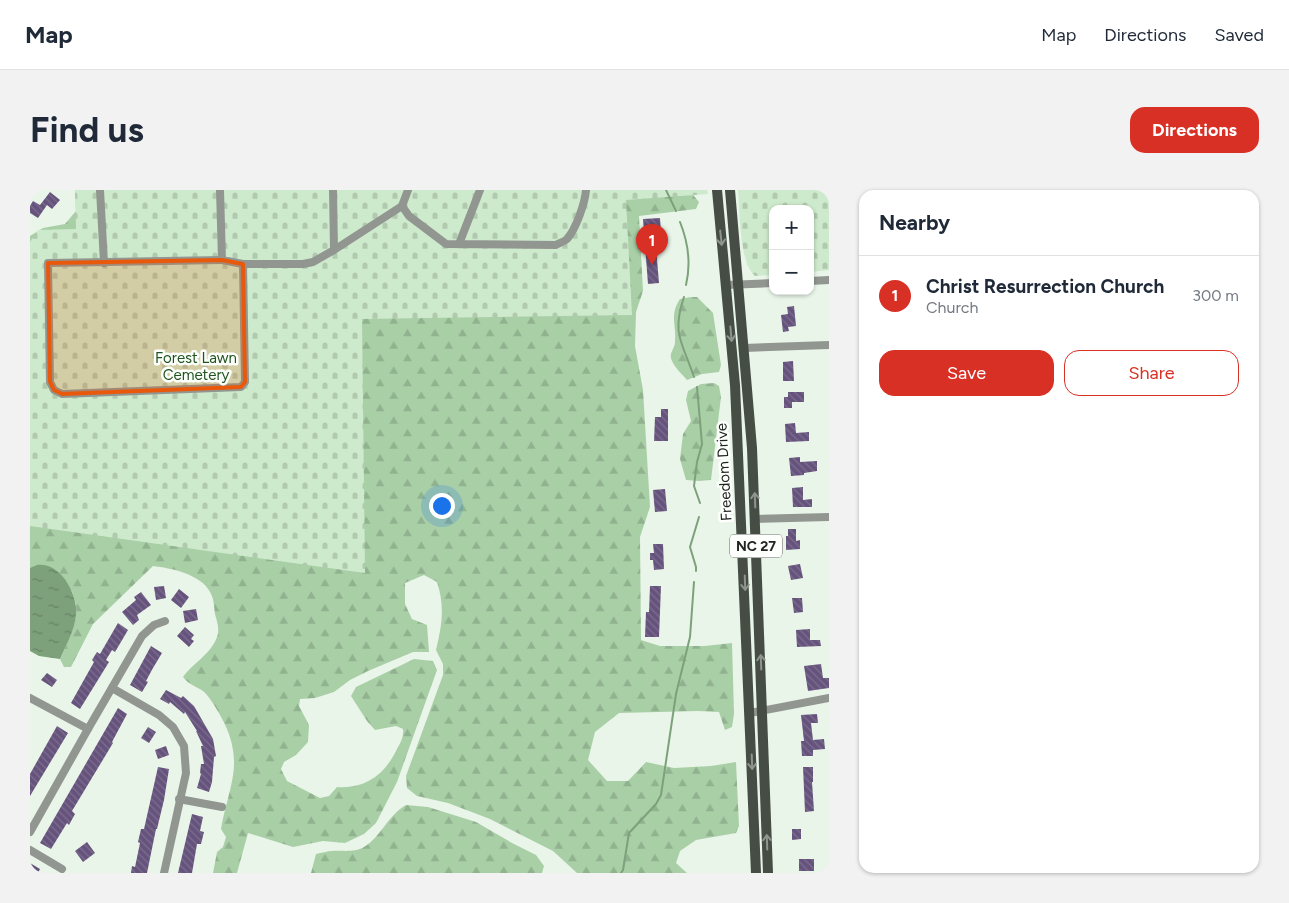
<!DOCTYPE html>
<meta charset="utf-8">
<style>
:root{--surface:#fff;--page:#f2f2f3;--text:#1f2937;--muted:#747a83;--line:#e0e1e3;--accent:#d93025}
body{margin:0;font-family:Figtree,sans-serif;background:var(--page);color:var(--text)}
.controls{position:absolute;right:15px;top:15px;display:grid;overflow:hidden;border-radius:10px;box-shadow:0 1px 4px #0004}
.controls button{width:45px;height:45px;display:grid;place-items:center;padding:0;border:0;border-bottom:1px solid var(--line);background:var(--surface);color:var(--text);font:25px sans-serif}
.you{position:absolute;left:411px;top:315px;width:18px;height:18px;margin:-12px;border:4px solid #fff;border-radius:50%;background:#1a73e8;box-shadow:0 0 0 8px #1a73e833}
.badge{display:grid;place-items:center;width:32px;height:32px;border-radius:50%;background:var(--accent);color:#fff;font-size:16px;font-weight:700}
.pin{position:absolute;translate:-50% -41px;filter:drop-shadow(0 1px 2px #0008)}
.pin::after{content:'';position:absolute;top:26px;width:18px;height:15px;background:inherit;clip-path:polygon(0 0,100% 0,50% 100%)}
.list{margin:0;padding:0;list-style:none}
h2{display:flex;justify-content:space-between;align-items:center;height:65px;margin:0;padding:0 20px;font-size:21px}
h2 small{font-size:16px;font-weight:400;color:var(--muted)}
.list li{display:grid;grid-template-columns:32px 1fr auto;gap:15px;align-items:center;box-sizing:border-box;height:80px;padding:0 20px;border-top:1px solid var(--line)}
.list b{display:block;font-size:19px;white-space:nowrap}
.list p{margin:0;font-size:16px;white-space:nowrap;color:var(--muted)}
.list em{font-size:16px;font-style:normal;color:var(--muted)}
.actions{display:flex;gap:10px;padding:15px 20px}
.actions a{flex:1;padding:11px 0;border:1px solid var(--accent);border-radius:15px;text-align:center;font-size:18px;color:var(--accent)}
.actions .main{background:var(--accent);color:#fff}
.map{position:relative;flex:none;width:799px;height:683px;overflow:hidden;border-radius:15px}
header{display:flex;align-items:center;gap:30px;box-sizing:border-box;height:70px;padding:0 25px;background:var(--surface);border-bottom:1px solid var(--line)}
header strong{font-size:24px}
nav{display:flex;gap:28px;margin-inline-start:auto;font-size:18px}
.intro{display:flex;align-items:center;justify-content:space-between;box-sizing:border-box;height:120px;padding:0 30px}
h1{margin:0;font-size:35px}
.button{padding:12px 22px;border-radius:15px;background:var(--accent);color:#fff;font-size:18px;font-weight:700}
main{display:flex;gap:30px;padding:0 30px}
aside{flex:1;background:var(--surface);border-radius:15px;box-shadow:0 1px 4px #0004}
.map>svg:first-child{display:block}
.forest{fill:url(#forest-firs)}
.cemetery{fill:url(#cemetery-stones)}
.water{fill:url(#water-ripples)}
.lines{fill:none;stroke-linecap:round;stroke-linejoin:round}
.stream{stroke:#7da17a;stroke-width:2}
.building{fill:url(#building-back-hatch)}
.minor{stroke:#929691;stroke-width:8}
.major{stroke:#464d45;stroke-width:10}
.oneway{stroke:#8f948e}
.marked{fill:#e8590c;fill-opacity:0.2;stroke:#e8590c;stroke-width:4;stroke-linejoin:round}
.labels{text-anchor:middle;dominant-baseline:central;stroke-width:5;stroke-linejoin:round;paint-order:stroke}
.shield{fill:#fdfffc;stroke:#636663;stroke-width:1}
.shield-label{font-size:14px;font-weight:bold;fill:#212521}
.park-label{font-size:15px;fill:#20541f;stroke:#fdfffc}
.street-label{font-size:15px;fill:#212521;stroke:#fdfffc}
</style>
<header>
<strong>Map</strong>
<nav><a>Map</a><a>Directions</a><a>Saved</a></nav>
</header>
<div class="intro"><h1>Find us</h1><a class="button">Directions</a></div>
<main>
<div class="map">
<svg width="799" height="683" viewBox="0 0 799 683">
<defs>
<pattern id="forest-firs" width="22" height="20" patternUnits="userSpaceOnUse" patternTransform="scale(1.25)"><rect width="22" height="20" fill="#a9cfa7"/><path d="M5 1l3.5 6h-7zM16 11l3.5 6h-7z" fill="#91b28f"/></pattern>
<pattern id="cemetery-stones" width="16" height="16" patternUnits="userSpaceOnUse" patternTransform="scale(1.25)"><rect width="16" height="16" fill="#ceeacc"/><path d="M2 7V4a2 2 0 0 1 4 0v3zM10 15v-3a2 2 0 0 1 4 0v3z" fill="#b1c9af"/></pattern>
<pattern id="water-ripples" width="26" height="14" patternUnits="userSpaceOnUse" patternTransform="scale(1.25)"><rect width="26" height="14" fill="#7da17a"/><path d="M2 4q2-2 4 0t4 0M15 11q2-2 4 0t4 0" fill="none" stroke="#668364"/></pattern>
<pattern id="building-back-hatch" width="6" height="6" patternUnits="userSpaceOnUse" patternTransform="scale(1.25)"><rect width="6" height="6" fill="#66537d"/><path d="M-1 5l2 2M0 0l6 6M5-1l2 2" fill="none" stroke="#7c6e8d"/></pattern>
</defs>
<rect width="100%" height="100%" fill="#e9f5e8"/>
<g class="forest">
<path d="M45 0 259 153 578 10 659 0 669 12 666 19 609 26 613 101 606 122 605 156 613 200 620 317 610 347 611 450 630 456H675L702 453 704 524 702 537 695 540 689 522 668 521 589 523 565 542 558 570 577 591H598L616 572 644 578 681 576 706 572 709 636 706 643 666 650 650 661 646 673 657 683H547L523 661 460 629 418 613 387 606 377 598 376 586 413 485V474L406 460C412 435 415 417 407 392L394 385 375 393V414L382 429 397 435 399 462H383L338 481 320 490 304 502 285 508 270 509 269 516 279 535 278 552 266 565 254 572 251 579 257 591 290 608 299 606 307 597C335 599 354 585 366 561 370 553 374 548 373 539L366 536 345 540 337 531 321 506 326 497 384 469 403 471 407 480 367 592 346 633 334 644 315 653 293 651 263 657 218 643 207 683H183L187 662 193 657 196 647 191 639C194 619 205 590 204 571 204 547 191 524 177 505 171 497 159 496 153 487 163 473 181 464 187 447 190 439 187 432 185 424 184 417 184 408 180 402 171 384 140 378 123 376L63 434 41 477H34L30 469C37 454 48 433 46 416 46 412 43 406 42 401L0 378V46L13 38 35 34 46 21Z"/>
<path d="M661 107H667L683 123 691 175 689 182 672 184 657 190C652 184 645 178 642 171 638 163 645 159 645 152 647 136 639 125 650 109Z"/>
<path d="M684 193 689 196 691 207 681 290 669 291 656 290 650 269 653 244 661 231 656 210 658 201 671 194Z"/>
<path d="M376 615 398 617 446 632 482 653 506 665 514 676 512 683H281L286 664C292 663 297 661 302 661 312 660 324 663 334 657 351 647 358 625 376 615Z"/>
</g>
<g class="cemetery">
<path d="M45 0H677L678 4 596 10 602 125 332 129 335 383 0 336V52L8 40 46 39Z"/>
<path d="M708 0H799V80L780 82V19H743V85L725 86C709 73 710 21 708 0Z"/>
</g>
<path class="water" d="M7 375C28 372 44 398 46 417 48 434 37 454 30 469L9 466 0 461V378Z"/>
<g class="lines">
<g class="stream">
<path d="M636 0 646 21"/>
<path d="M650 32C658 52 661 74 656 95"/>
<path d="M654 107C641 145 653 153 664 187"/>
<path d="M667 197 672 254 667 272 664 296 670 313"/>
<path d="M666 381V377L660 357 669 327"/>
<path d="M591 683 593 680 599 643 626 614 631 605 646 504 660 447 664 392"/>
</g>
</g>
<g class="building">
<path d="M20 2 30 10 22 19 17 15 8 28 0 23V16L3 11 10 15Z"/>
<path d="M630 28 632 57H626L629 93 618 94 613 29Z"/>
<path d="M764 116 766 136 758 137 759 141 753 142 751 125 758 124 757 117Z"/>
<path d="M763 171 764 191H753V172Z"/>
<path d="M758 202H774V212H762V218H754V207H758Z"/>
<path d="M631 219H638V251H624L625 227H631Z"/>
<path d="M765 233 766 243 779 242V251L756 252 755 234Z"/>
<path d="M770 267V272L787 271V281L774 283V285L761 286 759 268Z"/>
<path d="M773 297V310L782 309V317H763L762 298Z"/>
<path d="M635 299 637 321 625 322 623 300Z"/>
<path d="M758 339H766V351L770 350V359L756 360V346H758Z"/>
<path d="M623 354H633L634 379 624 380 623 370H620V363H624Z"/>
<path d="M770 374 773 388 761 390 758 376Z"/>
<path d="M134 396 136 408 126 410 124 397Z"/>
<path d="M620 396H631L629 447H615L616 422H619Z"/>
<path d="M149 399 159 407 151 418 141 410Z"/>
<path d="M111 402 121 415 107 425 109 430 103 435 92 422 106 410 104 407Z"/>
<path d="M762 408H772L773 422 764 423Z"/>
<path d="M166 419 168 430 155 433 153 421Z"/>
<path d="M88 433 98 440 85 462 82 460 76 470 79 472 50 519 41 513 64 472 62 470 67 462 70 464Z"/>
<path d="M155 437 164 445 161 449 164 451 159 457 147 446Z"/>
<path d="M780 439V450H790L791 456 767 457 766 440Z"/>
<path d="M121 456 132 463 123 478 116 491 118 492 112 502 100 495Z"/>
<path d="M791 474 793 488H799V498L778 501 774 476Z"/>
<path d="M17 483 27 490 22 497 11 490Z"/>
<path d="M136 500 151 508 153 506 164 516 183 549 186 566 184 567 182 592 179 602 167 598 171 584 170 583 171 574H174L171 556H173L166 541H167L155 522 154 524 140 512 139 514 130 509Z"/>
<path d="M88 518 97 524 82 552 83 553 42 621 45 624 39 635 37 633 21 659 10 653Z"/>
<path d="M787 524 788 533H781L783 550 794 549 795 559 783 560V566H772L771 551H774L771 525Z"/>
<path d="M27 536 38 543 0 606V584Z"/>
<path d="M118 537 126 542 119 553 111 548Z"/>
<path d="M136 556 139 565 128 569 125 560Z"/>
<path d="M128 577 139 579 134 610 127 639H126L117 683H101L102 676 105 677 110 653 108 652 111 639H114Z"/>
<path d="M773 577H783V592H782L784 621 775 622Z"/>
<path d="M162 624 173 627 170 641 174 642 171 654H167L162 683H148Z"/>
<path d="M762 639H771V649L762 650Z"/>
<path d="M57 652 65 663 53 672 45 661Z"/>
<rect x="769" y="669" width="15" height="12"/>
<path d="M0 673 10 679 8 683H0Z"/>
</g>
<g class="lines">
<g class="minor">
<path d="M70 0 74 73"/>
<path d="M190 0 192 70 213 74H273L283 72 304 60 303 0"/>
<path d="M378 0 372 16 379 26 416 54 526 55C529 53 534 52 537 49 546 39 555 13 556 0"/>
<path d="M429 54 450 0"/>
<path d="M304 60 372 16"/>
<path d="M192 70 18 73 20 192 24 200 32 204 211 197 215 192 213 74"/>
<path d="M780 91 799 90"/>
<path d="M696 95 743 93"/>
<path d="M714 158 799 155"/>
<path d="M725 329 799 327"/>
<path d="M82 498 129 525 143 537 154 556 156 583 134 683"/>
<path d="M0 508 58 539 112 446 124 435 135 431"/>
<path d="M720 523 799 508"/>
<path d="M149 609 192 617"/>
<path d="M0 642 58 539"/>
<path d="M0 660 32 679"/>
</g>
<g class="major">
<path d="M687 0 705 195 726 683"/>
<path d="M700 0 722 258 738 683"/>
</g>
</g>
<defs><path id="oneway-shaft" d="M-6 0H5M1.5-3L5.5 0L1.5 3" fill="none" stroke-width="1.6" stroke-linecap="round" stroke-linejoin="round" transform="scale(1.25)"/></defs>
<g class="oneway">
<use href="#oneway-shaft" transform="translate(691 48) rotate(84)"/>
<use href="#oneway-shaft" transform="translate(701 144) rotate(85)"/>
<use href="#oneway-shaft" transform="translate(725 310) rotate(-92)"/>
<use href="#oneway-shaft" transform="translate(715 393) rotate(88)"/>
<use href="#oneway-shaft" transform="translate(731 472) rotate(-92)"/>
<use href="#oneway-shaft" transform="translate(722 572) rotate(88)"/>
<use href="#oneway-shaft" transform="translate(737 652) rotate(-92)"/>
</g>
<path class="marked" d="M192 70 213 74 215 192 211 197 32 204 24 200 20 192 18 73Z"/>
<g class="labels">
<rect class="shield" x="700" y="344.5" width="52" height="23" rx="4"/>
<g class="shield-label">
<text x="726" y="356">NC 27</text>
</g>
<g class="park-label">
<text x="166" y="168">Forest Lawn<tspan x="166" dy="17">Cemetery</tspan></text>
</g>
<g class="street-label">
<text transform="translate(694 282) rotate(-93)">Freedom Drive</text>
</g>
</g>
</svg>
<div class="controls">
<button>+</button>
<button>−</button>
</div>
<div class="you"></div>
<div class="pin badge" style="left:622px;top:75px">1</div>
</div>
<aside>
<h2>Nearby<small></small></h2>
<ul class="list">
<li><span class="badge">1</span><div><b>Christ Resurrection Church</b><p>Church</p></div><em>300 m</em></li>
</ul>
<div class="actions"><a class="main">Save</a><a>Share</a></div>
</aside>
</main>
